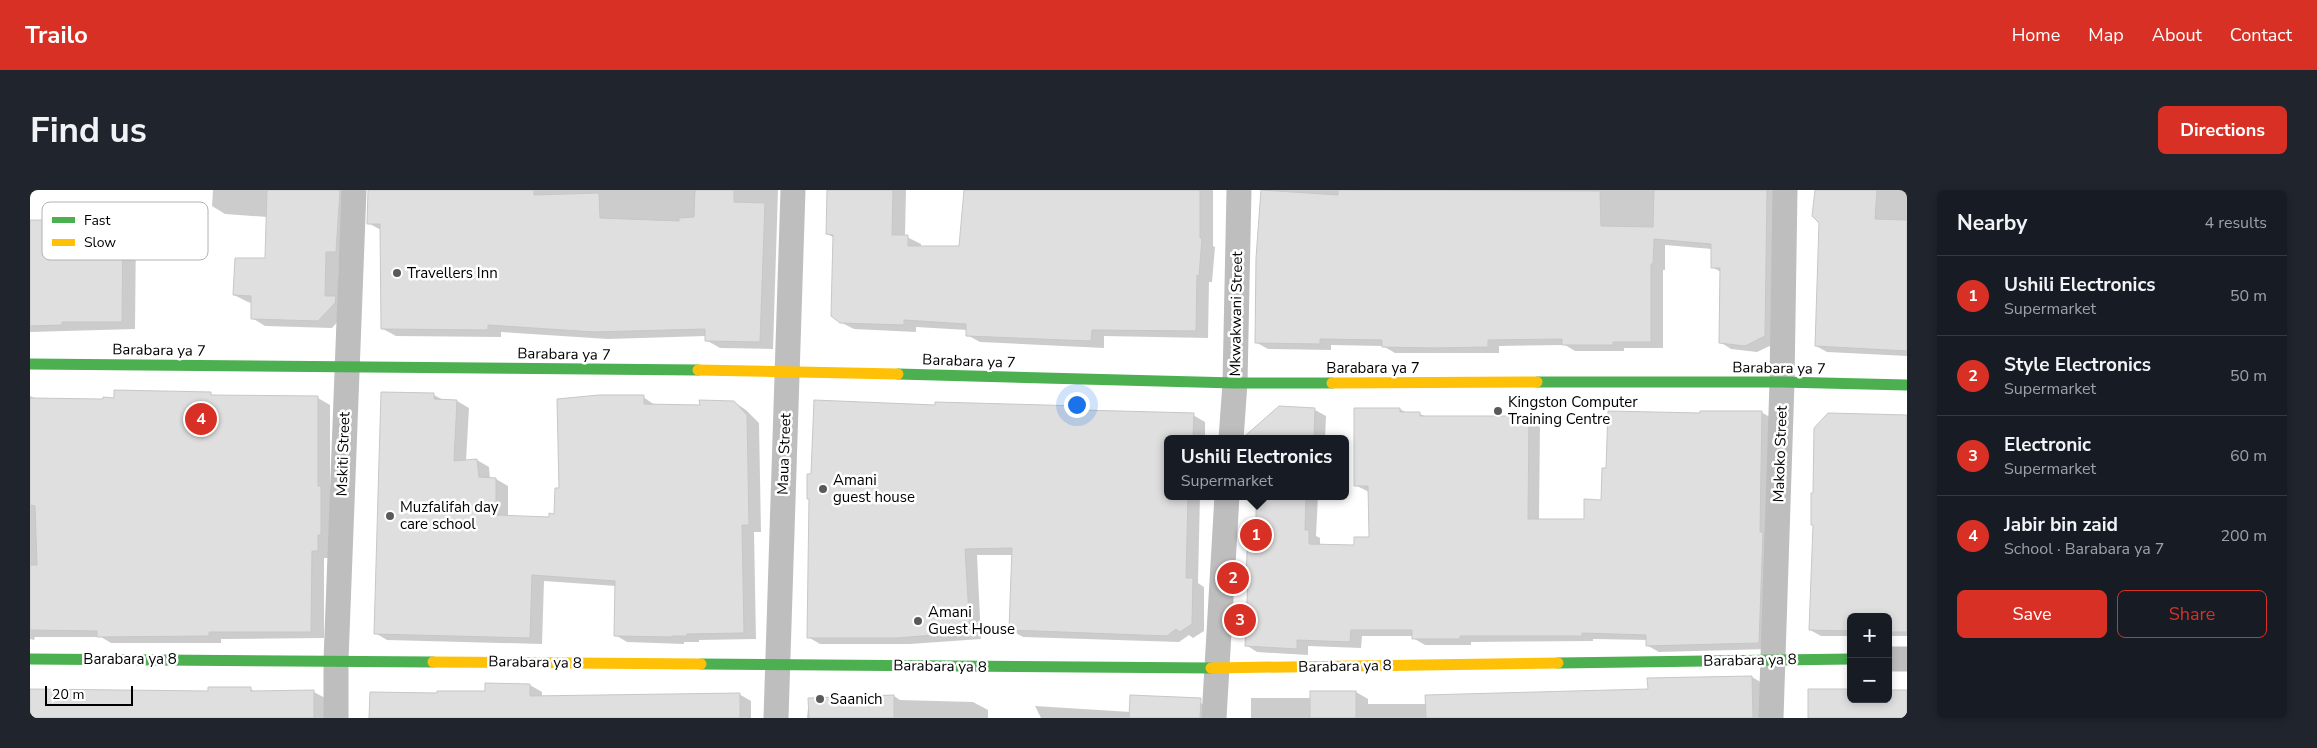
<!DOCTYPE html>
<meta charset="utf-8">
<style>
:root{--surface:#171b24;--page:#20242c;--text:#f1f3f6;--muted:#9ea1a6;--line:#363941;--accent:#d93025}
body{margin:0;font-family:"Nunito Sans",sans-serif;background:var(--page);color:var(--text)}
.controls{position:absolute;right:15px;bottom:15px;display:grid;overflow:hidden;border-radius:8px;box-shadow:0 2px 8px #0003}
.controls button{width:45px;height:45px;display:grid;place-items:center;padding:0;border:0;border-bottom:1px solid var(--line);background:var(--surface);color:var(--text);font:25px sans-serif}
.scale{position:absolute;left:15px;bottom:12px;width:88px;box-sizing:border-box;padding-left:5px;border:2px solid #000;border-top:0;font-size:14px;line-height:18px;white-space:nowrap;color:#000;-webkit-text-stroke:4px #fff;paint-order:stroke}
.you{position:absolute;left:1046px;top:214px;width:18px;height:18px;margin:-12px;border:4px solid #fff;border-radius:50%;background:#1a73e8;box-shadow:0 0 0 8px #1a73e833}
.badge{display:grid;place-items:center;width:32px;height:32px;border-radius:50%;background:var(--accent);color:#fff;font-size:16px;font-weight:700}
.pin{position:absolute;translate:-50% -50%;border:2px solid #fff;box-shadow:0 1px 5px #0006}
.popup{position:absolute;left:1134px;top:245px;width:185px;height:65px;box-sizing:border-box;display:grid;place-content:center;border-radius:8px;background:var(--surface);filter:drop-shadow(0 1px 4px #0005);font-size:16px;white-space:nowrap;color:var(--muted)}
.popup b{font-size:19px;color:var(--text)}
.popup::after{content:'';position:absolute;left:50%;top:100%;margin-left:-10px;border:10px solid transparent;border-top-color:var(--surface)}
.list{margin:0;padding:0;list-style:none}
h2{display:flex;justify-content:space-between;align-items:center;height:65px;margin:0;padding:0 20px;font-size:21px}
h2 small{font-size:16px;font-weight:400;color:var(--muted)}
.list li{display:grid;grid-template-columns:32px 1fr auto;gap:15px;align-items:center;box-sizing:border-box;height:80px;padding:0 20px;border-top:1px solid var(--line)}
.list b{display:block;font-size:19px;white-space:nowrap}
.list p{margin:0;font-size:16px;white-space:nowrap;color:var(--muted)}
.list em{font-size:16px;font-style:normal;color:var(--muted)}
.actions{display:flex;gap:10px;padding:15px 20px}
.actions a{flex:1;padding:11px 0;border:1px solid var(--accent);border-radius:8px;text-align:center;font-size:18px;color:var(--accent)}
.actions .main{background:var(--accent);color:#fff}
.map{position:relative;flex:none;width:1877px;height:528px;overflow:hidden;border-radius:8px}
header{display:flex;align-items:center;gap:30px;box-sizing:border-box;height:70px;padding:0 25px;background:var(--accent);color:#fff}
header strong{font-size:24px}
nav{display:flex;gap:28px;margin-inline-start:auto;font-size:18px}
.intro{display:flex;align-items:center;justify-content:space-between;box-sizing:border-box;height:120px;padding:0 30px}
h1{margin:0;font-size:35px}
.button{padding:12px 22px;border-radius:8px;background:var(--accent);color:#fff;font-size:18px;font-weight:700}
main{display:flex;gap:30px;padding:0 30px}
aside{flex:1;background:var(--surface);border-radius:8px;box-shadow:0 2px 8px #0003}
.map>svg:first-child{display:block}
.shadow{fill:#0003}
.building{fill:#dfdfdf;stroke:#c7c7c7}
.lines{fill:none;stroke-linecap:round;stroke-linejoin:round}
.street{stroke:#bebebe;stroke-width:25}
.fast{stroke:#4caf50;stroke-width:11}
.slow{stroke:#ffc107;stroke-width:11}
.poi-dot{fill:#595959;stroke:#fff;stroke-width:2}
.labels{text-anchor:middle;dominant-baseline:central;stroke-width:5;stroke-linejoin:round;paint-order:stroke}
.poi-label{font-size:15px;fill:#000;stroke:#fff;text-anchor:start}
.street-label{font-size:15px;fill:#000;stroke:#fff}
.key{fill:#fff;stroke:#b2b2b2;stroke-width:1}
.key-label{font-size:14px;fill:#000}
</style>
<header>
<strong>Trailo</strong>
<nav><a>Home</a><a>Map</a><a>About</a><a>Contact</a></nav>
</header>
<div class="intro"><h1>Find us</h1><a class="button">Directions</a></div>
<main>
<div class="map">
<svg width="1877" height="528" viewBox="0 0 1877 528">
<rect width="100%" height="100%" fill="#fff"/>
<g class="shadow">
<path d="M183 0H327L319 69H309L308 109 318 120 302 138 235 136 222 128V113L218 112 204 105 236 70 237 27 195 24 182 16Z"/>
<path d="M338 0H748L743 159 690 158 676 150V146L578 149 471 142V147L366 146 353 139 351 40 338 33Z"/>
<path d="M798 0H876L875 46 891 54V58H930L935 0H1183V56L1185 57 1182 92H1179L1178 148 1074 146V158L950 152 937 145V140L886 137V142L824 139 810 132 805 48 797 44Z"/>
<path d="M1232 0H1751L1746 153 1727 162 1701 159 1690 152 1691 82 1682 77V59L1635 55V80H1633V158H1594V161H1545L1535 155 1469 156V163H1365L1353 156 1301 155V160L1238 159 1227 153V68Z"/>
<path d="M1786 0H1877V166L1797 162 1786 156 1790 32Z"/>
<path d="M0 31 92 32 106 40 105 139 0 142Z"/>
<path d="M180 204 185 206 288 208 300 215V302L303 304 300 368H294V448L191 449V453H81L71 447H5L4 450 0 449V206L9 210 74 211Z"/>
<path d="M404 205 415 211H427L439 218 436 271 447 270 459 277 460 289H466L478 296V327L520 328 525 325 530 299 613 207 625 215 671 216 704 212 716 220 729 233 731 342H724L726 449 669 450V452H654V454L597 452 585 445 586 396 514 391 512 454 357 450 345 443Z"/>
<path d="M906 216 1051 217 1059 222 1163 225 1175 232V249H1137V306H1170L1168 393 1174 397V441L1163 448 1159 445 1149 452 993 447 980 440 983 365H947L951 449 880 454H790L778 447 782 285Z"/>
<path d="M1370 219 1377 223 1390 224 1397 227H1498L1510 234 1509 330H1555L1572 311 1578 280 1671 225 1731 222 1743 229 1740 459 1629 462 1618 456V450L1563 449V451L1441 452V455H1395L1383 448V446H1332L1331 458 1278 456V465L1227 462 1216 455 1228 306H1288L1286 346 1290 348V355L1325 356 1340 348 1339 302 1325 295Z"/>
<path d="M1285 220 1296 226 1295 249H1230Z"/>
<path d="M1877 226V446H1858V427H1821V446H1791L1780 440Z"/>
<path d="M1722 487 1734 494 1735 528H1221V508H1282L1326 502 1338 509V514H1397L1619 500V489Z"/>
<path d="M500 495 512 502V507L709 504 721 511V528H341L408 505 456 502Z"/>
<path d="M220 499 226 502H284L295 508 294 528H0V501L179 503Z"/>
<path d="M864 506 870 510 943 512 958 520V528H777L778 518 787 509Z"/>
<path d="M1164 509 1176 516 1175 528H1011L1005 516 1101 522Z"/>
</g>
<g class="building">
<path d="M237 0H310L306 62H296L295 106H306L305 113 288 131 221 129V106L203 105 205 68H235Z"/>
<path d="M338 0H504V5L569 3 570 28 649 31V28L664 27 665 0H704V12L735 13 730 152 675 151V139L564 142 458 135V140L351 139 350 34H337Z"/>
<path d="M797 0H863L862 45H878V56H929L934 0H1170V48H1172L1169 86 1167 85 1166 141 1062 140 1061 151 936 146V134L874 130V135L810 133 801 126 803 45 796 44Z"/>
<path d="M1231 0 1308 5V0L1570 1 1571 36 1623 37 1624 0H1737L1735 146 1715 156 1689 153 1690 78H1681V54L1624 49 1623 74H1621V152H1583V155H1532V149L1458 150V157L1403 158 1352 157V150L1290 149V154L1225 153 1226 68Z"/>
<path d="M1785 0H1847L1845 29 1877 30V161L1785 156 1789 33 1782 26Z"/>
<path d="M0 30 93 31 92 132H32V135L0 136Z"/>
<path d="M84 200 181 202V205L288 206V296H291V345H288V361H282L281 442H179V446L67 447V441L0 440V375H7L5 316 0 315V208L73 209V207L84 208Z"/>
<path d="M351 202 404 203V209L427 210 424 271 447 269 449 287 466 288V325L519 327V323L524 324 525 298H529L527 209 569 205H614V214L670 215 669 210 704 211 717 225 719 335H712L714 443 657 444V446H642V447L584 446 585 391 502 385 500 448 344 444Z"/>
<path d="M784 210 905 215V212L1051 216V220L1164 223 1163 249H1137V306H1158L1156 388H1163L1162 434 1150 442 1146 439 1137 446 979 440 982 358 935 359 940 442 867 448H777L779 309H777V284H781Z"/>
<path d="M1249 216 1285 218 1284 249H1215L1216 245Z"/>
<path d="M1324 218H1370V222H1390V226H1499L1498 329H1554V309L1571 310 1572 278H1576L1578 221 1670 223V221H1732L1730 342H1733L1729 453 1616 456V445L1552 443V446H1430V449H1382V440H1321L1320 452 1267 450V459L1215 456 1218 389H1216L1218 337 1226 338V306H1276L1275 340H1279V354L1324 355V347H1339L1338 296H1324Z"/>
<path d="M1798 223 1877 225V442H1858V427H1821V441L1779 440 1783 335H1781V303H1783L1784 238Z"/>
<path d="M1722 486 1723 528H1396L1395 505 1618 499 1617 488Z"/>
<path d="M455 493 500 494V506L710 503V528H339L340 502 407 503V501H455Z"/>
<path d="M178 497H221V501L284 500V528H0V499L178 501Z"/>
<path d="M1778 499H1821V509H1858V500H1877V528H1778Z"/>
<rect x="1280" y="501" width="46" height="27"/>
<path d="M864 505V528H779L778 508Z"/>
<path d="M1100 505 1171 508 1170 528H1099Z"/>
</g>
<g class="lines">
<g class="street">
<path d="M1201 249 1205 193 1209 0"/>
<path d="M1858 469H1877"/>
<path d="M306 528V470L324 0"/>
<path d="M746 528 763 0"/>
<path d="M1184 528 1197 306"/>
<path d="M1741 528 1752 192 1755 0"/>
</g>
<g class="fast">
<path d="M0 174 668 180"/>
<path d="M868 184 1205 193H1302"/>
<path d="M1507 192H1752L1877 195"/>
<path d="M0 469 403 472"/>
<path d="M1528 473 1821 469"/>
<path d="M671 474 1181 478"/>
</g>
<g class="slow">
<path d="M668 180 868 184"/>
<path d="M1302 193 1507 192"/>
<path d="M403 472 671 474"/>
<path d="M1181 478 1528 473"/>
</g>
</g>
<g class="poi-dot">
<circle cx="367" cy="83" r="5"/>
<circle cx="1468" cy="221" r="5"/>
<circle cx="793" cy="299" r="5"/>
<circle cx="360" cy="326" r="5"/>
<circle cx="888" cy="431" r="5"/>
<circle cx="790" cy="509" r="5"/>
</g>
<g class="labels">
<g class="poi-label">
<text x="377" y="83">Travellers Inn</text>
<text x="1478" y="212">Kingston Computer<tspan x="1478" dy="17">Training Centre</tspan></text>
<text x="803" y="290">Amani<tspan x="803" dy="17">guest house</tspan></text>
<text x="370" y="317">Muzfalifah day<tspan x="370" dy="17">care school</tspan></text>
<text x="898" y="422">Amani<tspan x="898" dy="17">Guest House</tspan></text>
<text x="800" y="509">Saanich</text>
</g>
<g class="street-label">
<text transform="translate(1206 124) rotate(-89)">Mkwakwani Street</text>
<text transform="translate(129 160) rotate(1)">Barabara ya 7</text>
<text transform="translate(534 164) rotate(1)">Barabara ya 7</text>
<text transform="translate(939 171) rotate(2)">Barabara ya 7</text>
<text x="1343" y="178">Barabara ya 7</text>
<text transform="translate(1749 178) rotate(1)">Barabara ya 7</text>
<text transform="translate(313 264) rotate(-88)">Mskiti Street</text>
<text transform="translate(754 264) rotate(-88)">Maua Street</text>
<text transform="translate(1750 264) rotate(-88)">Makoko Street</text>
<text x="100" y="469">Barabara ya 8</text>
<text transform="translate(1720 470) rotate(-1)">Barabara ya 8</text>
<text transform="translate(505 472) rotate(1)">Barabara ya 8</text>
<text transform="translate(910 476) rotate(1)">Barabara ya 8</text>
<text transform="translate(1315 476) rotate(-1)">Barabara ya 8</text>
</g>
</g>
<rect x="12" y="12" width="166" height="58" rx="8" class="key"/>
<rect x="22" y="27" width="23" height="6" fill="#4caf50"/>
<rect x="22" y="49" width="23" height="7" fill="#ffc107"/>
<g class="key-label">
<text x="54" y="35">Fast</text>
<text x="54" y="57">Slow</text>
</g>
</svg>
<div class="controls">
<button>+</button>
<button>−</button>
</div>
<div class="scale">20 m</div>
<div class="you"></div>
<div class="pin badge" style="left:1226px;top:345px">1</div>
<div class="popup"><b>Ushili Electronics</b>Supermarket</div>
<div class="pin badge" style="left:1203px;top:388px">2</div>
<div class="pin badge" style="left:1210px;top:430px">3</div>
<div class="pin badge" style="left:171px;top:229px">4</div>
</div>
<aside>
<h2>Nearby<small>4 results</small></h2>
<ul class="list">
<li><span class="badge">1</span><div><b>Ushili Electronics</b><p>Supermarket</p></div><em>50 m</em></li>
<li><span class="badge">2</span><div><b>Style Electronics</b><p>Supermarket</p></div><em>50 m</em></li>
<li><span class="badge">3</span><div><b>Electronic</b><p>Supermarket</p></div><em>60 m</em></li>
<li><span class="badge">4</span><div><b>Jabir bin zaid</b><p>School · Barabara ya 7</p></div><em>200 m</em></li>
</ul>
<div class="actions"><a class="main">Save</a><a>Share</a></div>
</aside>
</main>
